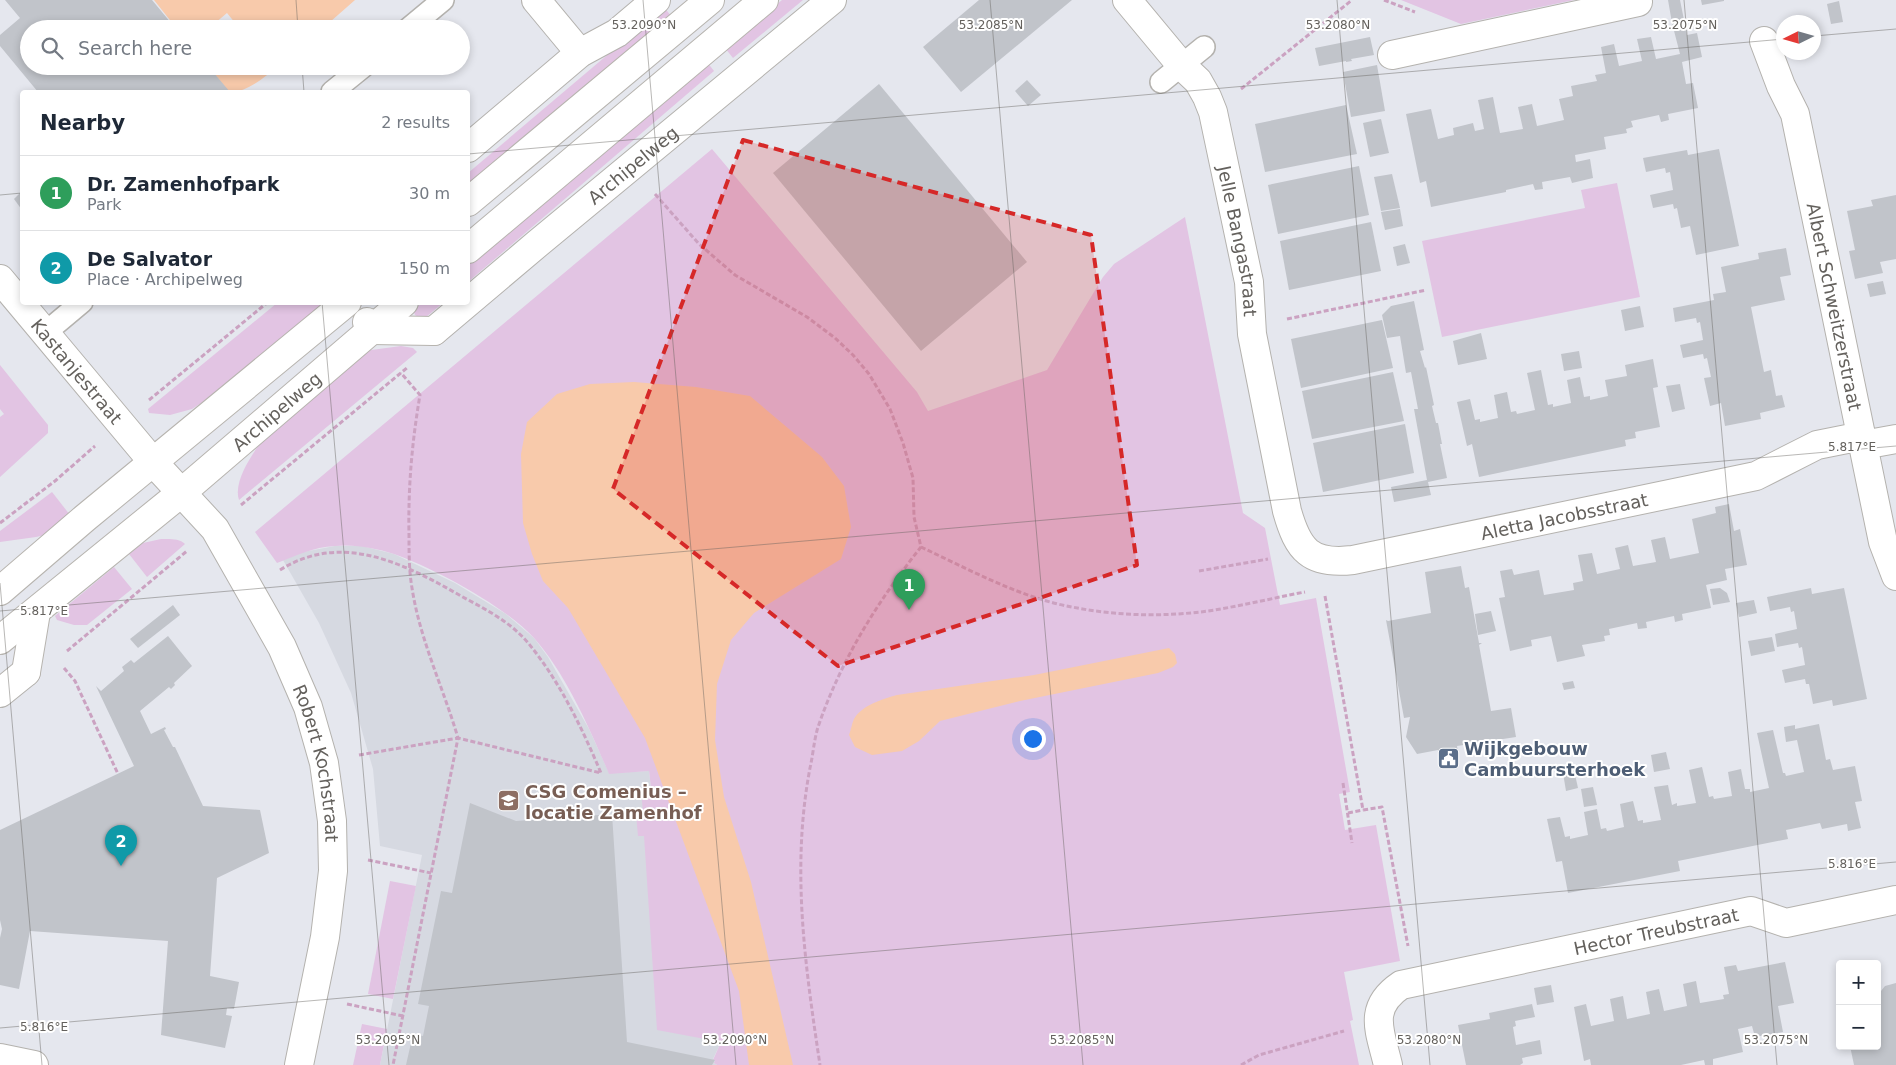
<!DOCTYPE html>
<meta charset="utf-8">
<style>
:root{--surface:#fff;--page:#f2f2f3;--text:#1f2937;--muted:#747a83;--line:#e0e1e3;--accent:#d93025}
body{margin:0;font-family:"DejaVu Sans",sans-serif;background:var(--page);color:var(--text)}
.controls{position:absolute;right:15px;bottom:15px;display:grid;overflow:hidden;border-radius:5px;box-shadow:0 2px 8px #0003}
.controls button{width:45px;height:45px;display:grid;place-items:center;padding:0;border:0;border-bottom:1px solid var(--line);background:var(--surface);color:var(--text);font:25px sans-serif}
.compass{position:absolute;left:1776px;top:15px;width:45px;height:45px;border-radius:50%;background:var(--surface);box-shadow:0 2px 8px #0003;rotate:265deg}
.you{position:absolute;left:1032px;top:738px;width:18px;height:18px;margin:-12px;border:4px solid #fff;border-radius:50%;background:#1a73e8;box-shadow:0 0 0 8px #1a73e833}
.badge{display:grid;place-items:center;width:32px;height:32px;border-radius:50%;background:var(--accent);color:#fff;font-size:16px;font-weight:700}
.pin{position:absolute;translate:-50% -41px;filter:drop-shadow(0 1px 2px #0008)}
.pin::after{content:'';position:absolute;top:26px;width:18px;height:15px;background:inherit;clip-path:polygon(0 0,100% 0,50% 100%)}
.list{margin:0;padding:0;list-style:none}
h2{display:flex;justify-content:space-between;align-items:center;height:65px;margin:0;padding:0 20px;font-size:21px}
h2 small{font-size:16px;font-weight:400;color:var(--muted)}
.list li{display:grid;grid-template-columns:32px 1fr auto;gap:15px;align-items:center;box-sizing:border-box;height:75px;padding:0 20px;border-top:1px solid var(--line)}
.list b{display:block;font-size:19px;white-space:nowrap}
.list p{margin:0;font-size:16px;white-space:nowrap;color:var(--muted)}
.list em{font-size:16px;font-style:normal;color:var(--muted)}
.icon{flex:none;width:28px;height:28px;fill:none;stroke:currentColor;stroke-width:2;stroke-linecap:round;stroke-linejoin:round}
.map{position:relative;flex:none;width:1896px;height:1065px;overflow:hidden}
.search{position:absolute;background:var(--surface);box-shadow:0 2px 8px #0003;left:20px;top:20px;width:450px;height:55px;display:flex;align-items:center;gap:12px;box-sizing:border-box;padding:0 18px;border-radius:28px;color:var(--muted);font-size:19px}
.panel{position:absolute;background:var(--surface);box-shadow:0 2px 8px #0003;left:20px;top:90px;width:450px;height:215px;border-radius:5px}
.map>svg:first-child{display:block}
.education{fill:#d6d9e1}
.green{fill:#e2c4e3}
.water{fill:#f8caab}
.building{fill:#c1c4ca}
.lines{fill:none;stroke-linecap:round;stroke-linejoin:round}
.lane-casing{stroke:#b4b2ae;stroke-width:24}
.street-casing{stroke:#b4b2ae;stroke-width:30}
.secondary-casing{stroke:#b7b4af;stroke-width:30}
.path{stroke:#cba2c1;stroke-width:3;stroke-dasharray:5 2.5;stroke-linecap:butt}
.lane{stroke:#fff;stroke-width:21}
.street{stroke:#fff;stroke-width:28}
.secondary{stroke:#fff;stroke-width:28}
.marked{fill:#d62828;fill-opacity:0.2;stroke:#d62828;stroke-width:4;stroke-dasharray:10 6;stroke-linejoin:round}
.ticks{fill:none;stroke:#64615d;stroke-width:1;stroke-opacity:0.45}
.labels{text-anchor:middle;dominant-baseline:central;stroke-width:4;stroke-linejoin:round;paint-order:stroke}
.street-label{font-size:18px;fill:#64615d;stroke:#fff}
.service-label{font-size:18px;font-weight:bold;fill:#4e5e75;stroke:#fff;text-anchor:start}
.education-label{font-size:18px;font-weight:bold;fill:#785e54;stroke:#fff;text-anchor:start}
.ticks-label{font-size:12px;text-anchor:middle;fill:#64615d;stroke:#fff;stroke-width:4;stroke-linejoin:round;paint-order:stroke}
</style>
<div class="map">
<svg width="1896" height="1065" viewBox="0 0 1896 1065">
<rect width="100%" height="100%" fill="#e5e7ee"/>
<path class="education" d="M335 546H362L394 554 455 583 506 614 534 638 548 657 589 729 609 773 649 771 651 789 643 813 637 814 639 836H644L721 1042 713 1059 715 1060 714 1063 717 1065H380L422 855 380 846 373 769 351 693 319 623 283 560 303 552Z"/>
<g class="green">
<path d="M782 0H803L733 58 725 48Z"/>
<path d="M1401 0H1574L1461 24Z"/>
<path d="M664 7 671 16 468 189V173Z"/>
<path d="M707 62 714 71 468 282V264Z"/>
<path d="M712 149 917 392 928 411 1047 370 1103 277 1114 264 1185 217 1243 513 1265 528 1280 605 1316 598 1350 792 1339 794 1345 830 1376 825 1400 961 1344 972 1353 1020 1350 1021 1359 1065H717L714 1063 715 1060H713L721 1042 657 1030 644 836H638L636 814 643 813 641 789 651 788 649 771 609 774C590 729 566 674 534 638 506 607 434 568 394 554 375 548 355 544 335 546 313 547 296 556 277 563L255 532Z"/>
<path d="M1617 183 1640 297 1442 337 1422 241 1585 208 1581 190Z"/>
<path d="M277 303H330L221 390 192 409 170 415 149 413 148 409Z"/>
<path d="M422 303H443L426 317 420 318 415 315 413 310Z"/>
<path d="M401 346 413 348 417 352 239 500C233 482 251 456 261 442L364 351Z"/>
<path d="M0 365 48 425V433L0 477V417L4 414 0 409Z"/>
<path d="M52 492 70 515 45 535 36 537 0 542V531Z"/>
<path d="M161 539C169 539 179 538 185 544L147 577 129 554 143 543Z"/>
<path d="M114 567 132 589 87 625H74L57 620 55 616Z"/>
<path d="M390 881 416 886 393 999 368 994Z"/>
<path d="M362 1024 387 1029 380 1065H353Z"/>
</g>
<g class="water">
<path d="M154 0H355L322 29H240L227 13 208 29H177Z"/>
<path d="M208 66H278C265 77 247 93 229 92Z"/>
<path d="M634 382 696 387 750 396 789 429 822 457 844 486 851 527 841 559 754 613 731 640 717 684 715 740 724 797 751 882 793 1065H749L739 991 645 738 568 608 543 581 532 554 523 523 521 454 527 422 557 394 590 384Z"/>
<path d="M1169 648 1175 654 1177 663 1173 667 1158 673 1020 701 940 721 919 741 902 751 872 755 855 747 849 735C851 730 852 723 854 719 862 705 883 699 897 695L1034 675Z"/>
</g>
<g class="building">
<path d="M5 0H152L176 29H29V66H208L230 92H38L0 46V35L20 18Z"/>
<path d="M979 0H1072L961 92 923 47Z"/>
<path d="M1668 0H1680L1687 35 1697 33 1702 57 1682 62 1686 84 1693 83 1698 108 1668 114 1669 120 1661 122 1659 115 1631 121 1633 127 1626 129 1627 133 1604 137 1606 149 1575 155 1576 162 1590 159 1593 178 1572 183 1570 177 1542 182 1543 189 1535 190 1533 184 1506 190V192L1431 207 1426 181 1420 183 1406 114 1431 109 1438 139 1454 135 1453 128 1473 123 1475 131 1484 129 1478 100 1493 97 1500 133 1523 129 1518 107 1532 104 1537 126 1564 120 1559 99 1573 96 1571 86 1597 81 1595 75 1606 73 1601 47 1614 44 1619 66 1642 61 1637 39 1651 37 1656 59 1680 54 1672 23 1679 21 1672 23Z"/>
<path d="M1701 0H1724V1L1702 5Z"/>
<path d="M1839 1 1843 22 1831 24 1827 4Z"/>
<path d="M1370 37 1374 55 1351 59 1352 61 1346 62V61L1319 66 1315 48Z"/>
<path d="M1377 65 1385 111 1351 117 1343 72Z"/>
<path d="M1027 80 1041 95 1028 106 1015 91Z"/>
<path d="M879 84 1027 262 921 351 773 173Z"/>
<path d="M1346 105 1357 154 1265 172 1255 124Z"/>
<path d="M1381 119 1389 153 1370 157 1363 123Z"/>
<path d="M1719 149 1739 246 1696 255 1690 226 1681 228 1677 208 1674 209 1673 204 1653 208 1650 195 1673 190 1670 172 1666 173 1665 168 1646 172 1643 158 1687 150 1688 155Z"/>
<path d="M1359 166 1369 215 1278 234 1268 185Z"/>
<path d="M1392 174 1400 208 1381 211 1374 177Z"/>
<path d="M22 191V210L14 199Z"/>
<path d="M1896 195V259L1880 262 1883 273 1855 279 1849 251 1855 250 1847 211 1873 206 1871 200Z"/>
<path d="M1400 209 1403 226 1385 230 1381 212Z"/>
<path d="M1371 222 1381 271 1289 290 1280 241Z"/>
<path d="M1405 244 1410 263 1397 266 1393 247Z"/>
<path d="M1786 248 1791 275 1780 277 1785 300 1751 307 1764 372 1771 370 1776 396 1782 395 1785 407 1760 413 1761 419 1725 426 1721 403 1710 406 1704 378 1711 377 1707 358 1704 359 1703 354 1683 358 1680 345 1703 340 1700 322 1697 323 1696 318 1675 322 1673 308 1714 300 1713 294 1726 292 1721 267 1759 259 1758 253Z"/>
<path d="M1883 281 1886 294 1870 297 1867 284Z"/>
<path d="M1414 301 1424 350 1420 351 1425 368 1426 367 1434 405 1432 406 1436 423H1438L1442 444H1440L1447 478 1428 482 1431 495 1394 502 1391 487 1427 480 1414 409H1418L1411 372 1406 373 1400 336 1387 338 1382 315 1391 306Z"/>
<path d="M1640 306 1644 327 1625 331 1621 310Z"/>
<path d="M1382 320 1393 368 1301 388 1291 339Z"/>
<path d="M1481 333 1487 359 1458 365 1453 341Z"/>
<path d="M1579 351 1582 368 1564 371 1561 354Z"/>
<path d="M1653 359 1658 387 1653 388 1660 427 1635 432 1636 438 1625 440 1626 446 1479 477 1472 444 1467 446 1457 402 1470 399 1475 420 1480 419V422L1498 418 1494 395 1507 392 1511 412 1516 411 1517 414 1535 410 1527 373 1541 370 1548 405 1553 404V407L1571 403 1567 380 1580 377 1584 397 1590 396V400L1608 396 1605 380 1627 376 1625 365Z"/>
<path d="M1393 372 1404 421 1312 439 1302 391Z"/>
<path d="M1680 384 1685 409 1672 412 1666 386Z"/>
<path d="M1405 424 1414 473 1323 492 1313 443Z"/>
<path d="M1729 504 1734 531 1740 529 1747 565 1725 569 1727 580 1706 585 1711 608 1682 614 1683 620 1675 622 1674 616 1646 622 1647 628 1638 629 1637 623 1609 629 1610 635 1604 636 1605 641 1582 645 1585 656 1557 662 1551 636 1531 640 1532 646 1510 651 1499 598 1505 597 1500 571 1512 569 1514 575 1539 570 1544 595 1574 590 1573 583 1583 581 1578 555 1592 553 1597 574 1620 569 1615 548 1628 545 1633 566 1656 562 1651 540 1665 537 1670 559 1699 553 1692 519 1716 513 1715 507Z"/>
<path d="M1461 566 1465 588 1469 587 1479 643H1482L1479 645 1491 711 1511 708 1516 737 1457 746 1458 753 1439 756 1438 750 1417 754 1406 737 1410 717 1404 718 1386 620 1388 621 1431 613 1425 572Z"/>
<path d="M1720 588 1727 593 1730 602 1713 605 1710 589Z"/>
<path d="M1811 588 1812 594 1844 588 1867 699 1833 706 1832 700 1813 704 1809 684H1806L1805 679 1785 683 1782 670 1805 665 1802 647 1799 648 1798 643 1777 647 1775 634 1797 629 1794 611 1791 612 1790 607 1770 611 1767 597Z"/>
<path d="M1754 600 1757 613 1739 617 1736 603Z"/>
<path d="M173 605 180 615 138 648 130 639Z"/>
<path d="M1491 611 1496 631 1478 635 1475 614Z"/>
<path d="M168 636 192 666 174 683 175 685 171 689 169 687 140 711 151 734 165 727 166 729 164 730 173 747H175L203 806 260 810 269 853 217 878 210 976 239 982 234 1009 227 1008 226 1015 232 1016 225 1048 161 1035 168 941 30 931 19 989 0 985V938L2 929 0 920V830L134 766 96 686 101 691 124 671 122 667 131 660 134 663Z"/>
<path d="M1772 637 1775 651 1751 656 1748 641Z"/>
<path d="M1573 681 1575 688 1564 690 1562 683Z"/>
<path d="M1819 724 1826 760 1830 759 1833 770 1855 766 1862 801 1855 802 1861 828 1848 831 1847 824 1822 829 1820 823 1786 830 1788 839 1678 861 1680 871 1568 893 1562 861 1556 862 1547 819 1560 817 1565 837 1570 836V839L1588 835 1584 812 1597 809 1601 829 1606 828 1607 831 1624 827 1620 804 1633 801 1638 821 1643 820V823L1661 820 1654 787 1668 785 1672 805 1677 803V806L1696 803 1689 770 1702 767 1709 797 1713 796 1714 799 1732 796 1728 772 1741 769 1745 789H1750V792L1769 788 1757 733 1773 730 1783 773H1785L1786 776 1804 772 1797 740 1786 742 1784 727 1795 725V729Z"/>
<path d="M1666 752 1670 769 1654 772 1651 755Z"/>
<path d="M1574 770 1578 788 1566 791 1563 773Z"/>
<path d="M1593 787 1597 805 1584 807 1581 789Z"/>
<path d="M470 803 516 821 612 814 627 1042 715 1060 712 1065H406L413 1034 423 1036 429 1006 418 1004 441 891 452 893Z"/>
<path d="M1785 962 1794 1003 1778 1006 1783 1032 1755 1037 1752 1026 1738 1029 1743 1052 1713 1059V1065H1705L1704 1060 1681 1065H1591L1590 1059 1584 1061 1574 1007 1586 1004 1591 1026 1614 1021 1610 999 1623 996 1627 1019 1650 1014 1646 992 1659 989 1664 1011 1687 1006 1683 984 1696 981 1700 1003 1724 999 1723 995 1729 994 1724 967 1736 965 1738 971Z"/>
<path d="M1896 983V1065H1854L1850 1046H1877V996L1885 986Z"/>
<path d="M1551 985 1554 1002 1537 1005 1534 988Z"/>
<path d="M1532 1004 1535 1017 1515 1021 1516 1026 1513 1027 1516 1045 1540 1040 1542 1054 1522 1058 1523 1063 1520 1065H1466L1458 1025 1490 1019 1489 1013Z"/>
</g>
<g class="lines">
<defs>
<g id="lane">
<path d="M408 29 443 0"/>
<path d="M1161 82 1204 47"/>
<path d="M332 92 364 66"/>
<path d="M45 333 82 302"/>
</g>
<g id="street">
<path d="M536 0 580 53"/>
<path id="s1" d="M1127 0 1181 65 1198 81 1207 97 1213 112 1249 282 1252 334 1287 511C1298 550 1310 565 1353 560L1756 476 1817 445 1862 436"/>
<path id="s2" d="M1764 41 1781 86 1795 114 1883 542 1896 576"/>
<path d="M1392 55 1638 2 1637 0"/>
<path d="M468 148 580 53 617 33 656 0"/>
<path id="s3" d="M0 279 153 462 215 529 282 647 308 707 324 763 332 821 333 871 325 937 299 1065"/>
<path id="s4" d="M434 331 537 244 832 0"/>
<path d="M1863 445 1896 439"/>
<path d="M0 693 26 672"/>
<path d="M0 1058 34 1065"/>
<path id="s5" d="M1388 1065C1380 1031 1367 1008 1401 985L1751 911 1786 923 1896 900"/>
</g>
<g id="secondary">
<path d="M468 202 710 0"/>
<path d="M468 249 764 0"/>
<path d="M367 322 372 330 434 331"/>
<path d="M0 591 85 518 347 302"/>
<path id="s6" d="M0 640 181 493 404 302"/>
<path d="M26 672 36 612"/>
</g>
</defs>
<use href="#lane" class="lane-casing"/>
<use href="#street" class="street-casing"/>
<use href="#secondary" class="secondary-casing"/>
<g class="path">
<path d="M1384 0 1415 12"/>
<path d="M1241 89 1352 0"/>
<path d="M655 194 699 244 735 275 807 317 835 338 853 355 869 374 890 409 903 443 913 478 914 517 921 547C877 602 841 660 818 727 814 740 813 755 810 768 791 868 805 965 820 1065"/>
<path d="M1287 319 1426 290"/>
<path d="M149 400 268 302"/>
<path d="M241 505 408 367"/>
<path d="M0 523 55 481 95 446"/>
<path d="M921 547C968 569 1021 598 1072 607 1116 616 1164 617 1208 611 1241 606 1273 598 1305 592"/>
<path d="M280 570C342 531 405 564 461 596 485 609 511 622 529 644 560 682 582 728 601 773L458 738C443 687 420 640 412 588 409 571 409 553 409 535 408 487 412 442 420 395L401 373"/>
<path d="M1199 571 1268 559"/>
<path d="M1325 596 1363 810 1382 807 1408 946"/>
<path d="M67 651 187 551"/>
<path d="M64 668 75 681 118 774"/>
<path d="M359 755 458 738 393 1065"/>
<path d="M1343 783 1352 843"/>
<path d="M1348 813 1363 810"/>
<path d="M368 860 431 873"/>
<path d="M347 1004 403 1016"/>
<path d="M1241 1065 1259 1055 1344 1031"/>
</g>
<use href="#lane" class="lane"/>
<use href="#street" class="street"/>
<use href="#secondary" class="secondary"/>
</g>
<path class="marked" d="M743 140 1091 235 1137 565 838 666 613 489Z"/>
<path class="ticks" d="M296 0 298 29M643 0 736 1065M990 0 1083 1065M1337 0 1430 1065M1684 0 1777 1065M1814 36 1896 29M302 66 304 92M468 154 1784 39M0 195 22 193M322 302 389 1065M0 583 42 1065M0 611 1896 446M0 1028 1896 862"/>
<defs>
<symbol id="civic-square" viewBox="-11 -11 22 22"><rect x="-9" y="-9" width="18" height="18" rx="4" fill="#5c6f8a" stroke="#fff"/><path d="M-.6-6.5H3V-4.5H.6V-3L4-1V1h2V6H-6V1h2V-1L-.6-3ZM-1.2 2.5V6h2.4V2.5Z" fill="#fff"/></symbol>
<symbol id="school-square" viewBox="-11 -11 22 22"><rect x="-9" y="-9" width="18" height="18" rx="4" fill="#8d6e63" stroke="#fff"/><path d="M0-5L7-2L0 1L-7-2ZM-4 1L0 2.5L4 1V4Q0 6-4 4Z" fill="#fff"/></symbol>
</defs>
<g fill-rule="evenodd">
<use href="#civic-square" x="1436" y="746" width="25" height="25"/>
<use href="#school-square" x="496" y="788" width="25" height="25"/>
</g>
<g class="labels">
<g class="street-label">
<text stroke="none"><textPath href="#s4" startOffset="259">Archipelweg</textPath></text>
<text stroke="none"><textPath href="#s1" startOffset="274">Jelle Bangastraat</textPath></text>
<text stroke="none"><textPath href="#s2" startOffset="276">Albert Schweitzerstraat</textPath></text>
<text stroke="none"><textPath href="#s3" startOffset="120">Kastanjestraat</textPath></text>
<text stroke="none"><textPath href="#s6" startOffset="359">Archipelweg</textPath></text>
<text stroke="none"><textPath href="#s1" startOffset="858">Aletta Jacobsstraat</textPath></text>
<text stroke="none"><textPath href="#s3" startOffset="588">Robert Kochstraat</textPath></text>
<text stroke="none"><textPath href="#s5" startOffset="350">Hector Treubstraat</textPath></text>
</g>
<g class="service-label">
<text x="1464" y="748">Wijkgebouw<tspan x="1464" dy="21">Cambuursterhoek</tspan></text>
</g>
<g class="education-label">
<text x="525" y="791">CSG Comenius –<tspan x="525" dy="21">locatie Zamenhof</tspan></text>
</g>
</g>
<g class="ticks-label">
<text x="644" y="29">53.2090°N</text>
<text x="991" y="29">53.2085°N</text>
<text x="1338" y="29">53.2080°N</text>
<text x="1685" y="29">53.2075°N</text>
<text x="1852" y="451">5.817°E</text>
<text x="44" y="615">5.817°E</text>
<text x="1852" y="868">5.816°E</text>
<text x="44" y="1031">5.816°E</text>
<text x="388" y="1044">53.2095°N</text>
<text x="735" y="1044">53.2090°N</text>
<text x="1082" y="1044">53.2085°N</text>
<text x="1429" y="1044">53.2080°N</text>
<text x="1776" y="1044">53.2075°N</text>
</g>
</svg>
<div class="controls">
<button>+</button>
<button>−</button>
</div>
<svg class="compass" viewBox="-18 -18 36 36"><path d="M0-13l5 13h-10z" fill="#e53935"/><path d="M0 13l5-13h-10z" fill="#747a83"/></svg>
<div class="you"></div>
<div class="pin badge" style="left:909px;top:610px;background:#2e9e5b">1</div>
<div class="pin badge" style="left:121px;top:866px;background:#0f9aa8">2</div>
<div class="search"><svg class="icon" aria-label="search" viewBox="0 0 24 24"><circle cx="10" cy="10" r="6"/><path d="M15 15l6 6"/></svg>Search here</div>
<section class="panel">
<h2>Nearby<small>2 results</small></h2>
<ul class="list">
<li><span class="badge" style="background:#2e9e5b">1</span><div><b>Dr. Zamenhofpark</b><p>Park</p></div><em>30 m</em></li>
<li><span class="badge" style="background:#0f9aa8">2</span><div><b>De Salvator</b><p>Place · Archipelweg</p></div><em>150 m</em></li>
</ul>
</section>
</div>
